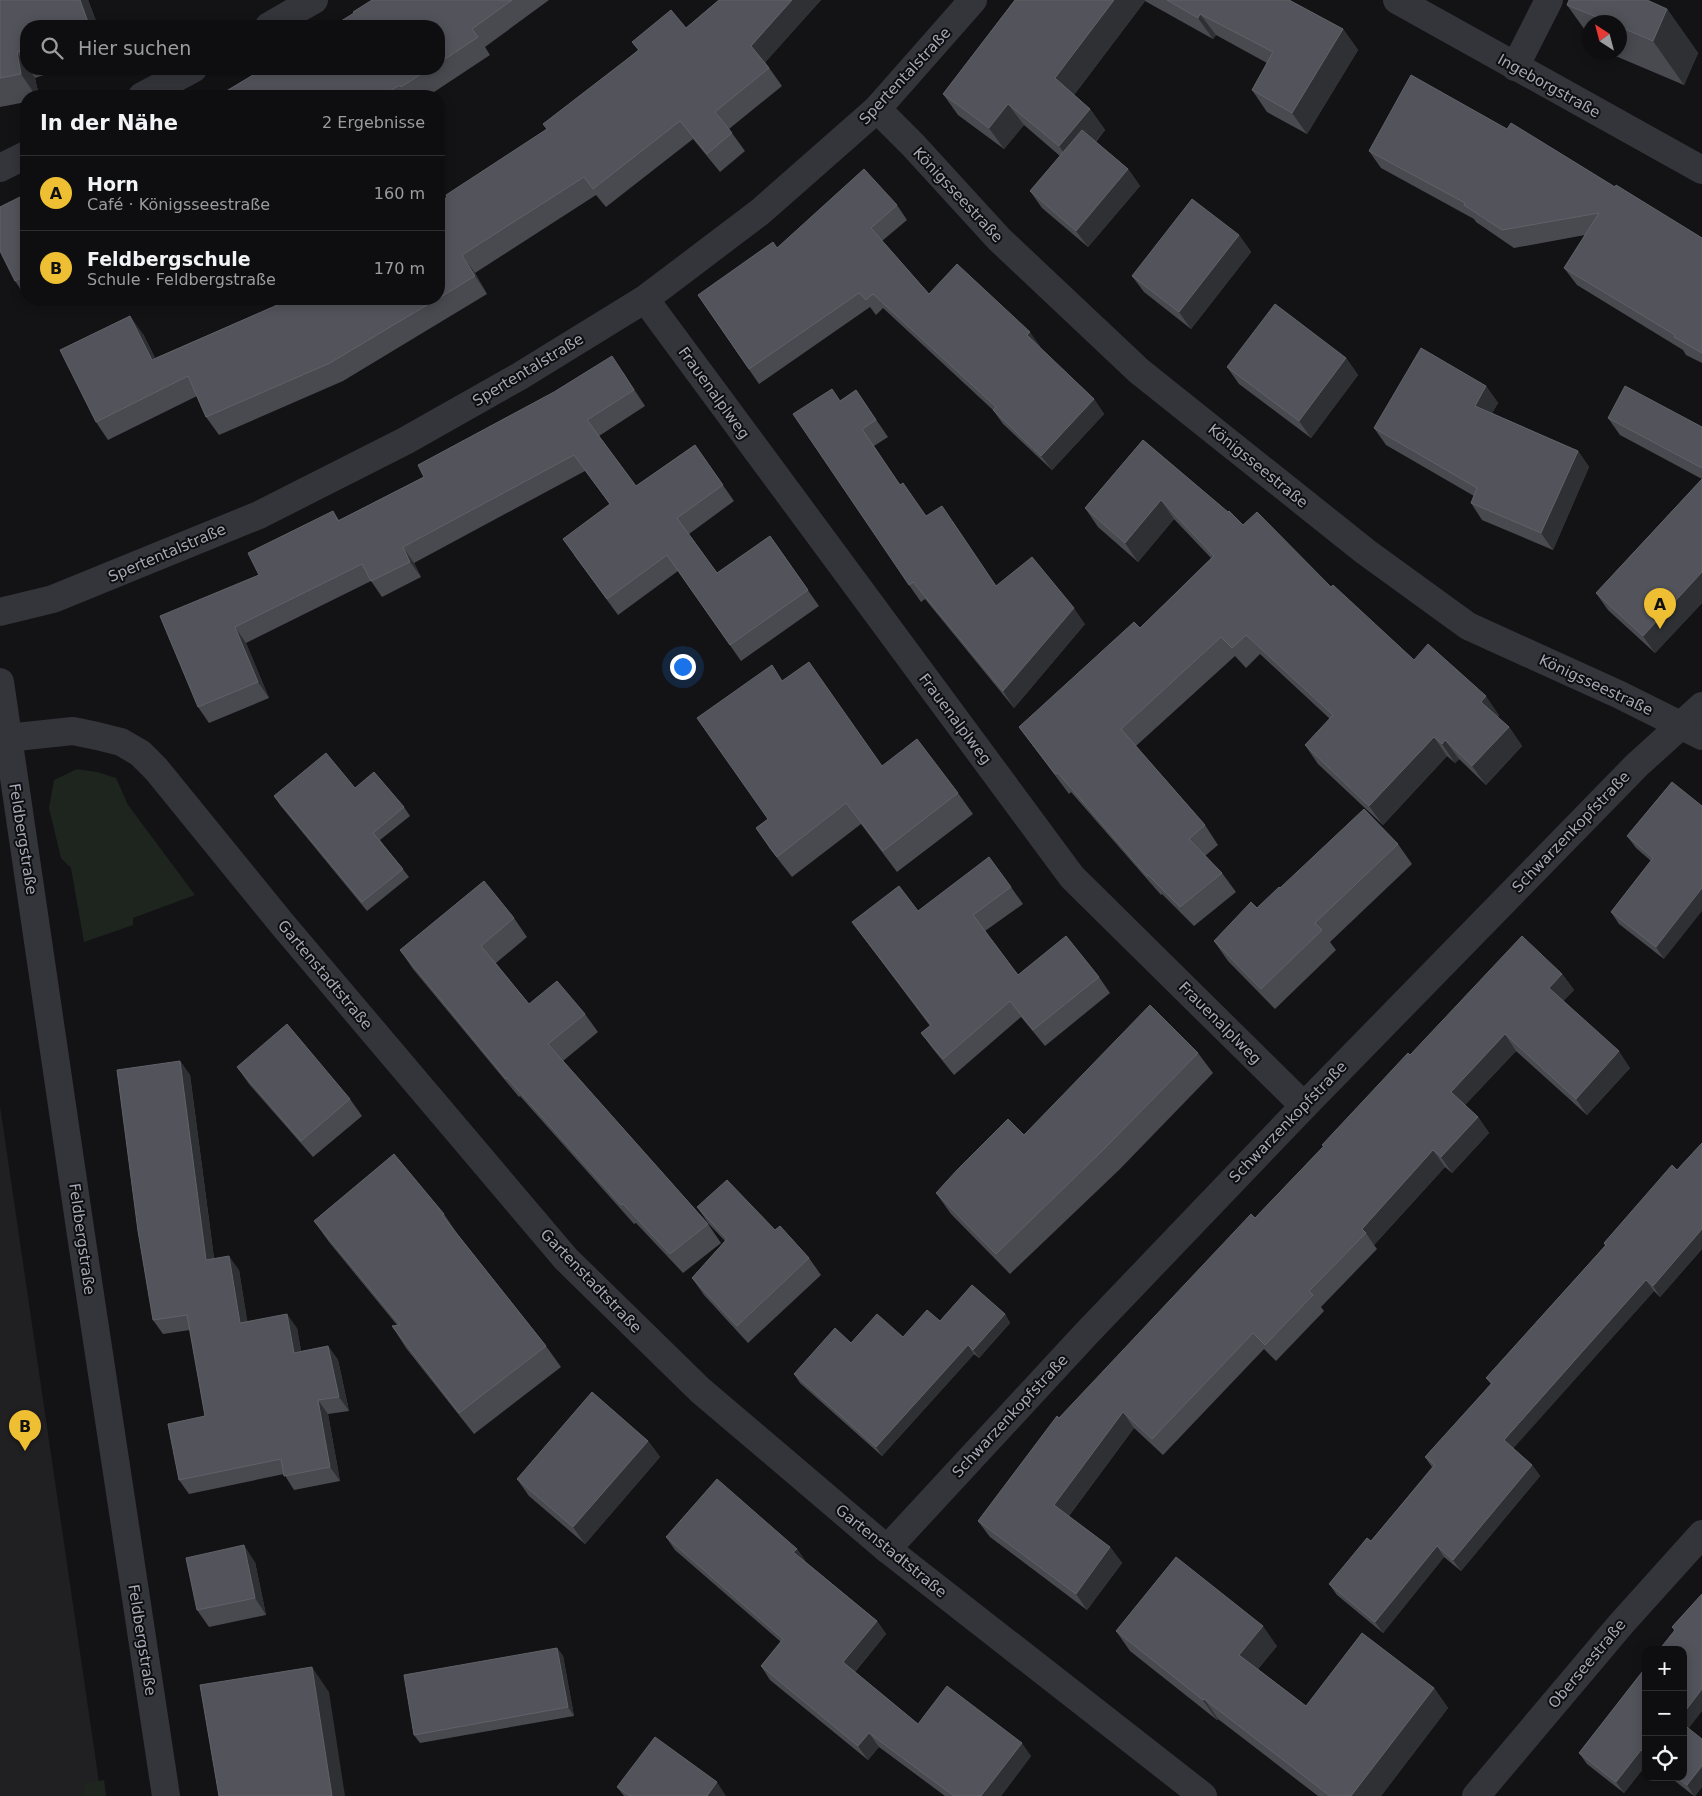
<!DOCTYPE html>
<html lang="de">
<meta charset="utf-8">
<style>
:root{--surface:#0e0e10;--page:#1c1c1e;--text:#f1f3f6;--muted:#9b9c9f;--line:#2e2e30;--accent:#eebf32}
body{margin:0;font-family:"DejaVu Sans",sans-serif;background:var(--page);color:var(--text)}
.controls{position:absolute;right:15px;bottom:15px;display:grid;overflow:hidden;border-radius:10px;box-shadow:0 2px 12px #0003}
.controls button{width:45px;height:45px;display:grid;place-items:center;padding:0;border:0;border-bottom:1px solid var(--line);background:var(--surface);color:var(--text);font:25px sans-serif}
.compass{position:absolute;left:1582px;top:15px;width:45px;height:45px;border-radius:50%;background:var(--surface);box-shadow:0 2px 12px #0003;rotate:324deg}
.you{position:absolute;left:682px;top:666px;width:18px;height:18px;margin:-12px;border:4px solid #fff;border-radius:50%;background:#1a73e8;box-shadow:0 0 0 8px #1a73e833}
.badge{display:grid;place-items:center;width:32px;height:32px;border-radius:50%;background:var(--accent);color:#111;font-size:16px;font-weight:700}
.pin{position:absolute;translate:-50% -41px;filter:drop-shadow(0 1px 2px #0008)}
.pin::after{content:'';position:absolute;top:26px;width:18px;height:15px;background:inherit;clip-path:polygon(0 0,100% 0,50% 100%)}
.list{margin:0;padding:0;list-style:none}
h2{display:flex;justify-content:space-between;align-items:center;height:65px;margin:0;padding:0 20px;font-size:21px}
h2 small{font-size:16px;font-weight:400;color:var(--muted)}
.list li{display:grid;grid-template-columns:32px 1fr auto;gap:15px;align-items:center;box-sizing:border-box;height:75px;padding:0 20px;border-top:1px solid var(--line)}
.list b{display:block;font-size:19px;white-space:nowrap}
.list p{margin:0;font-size:16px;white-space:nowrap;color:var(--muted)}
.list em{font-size:16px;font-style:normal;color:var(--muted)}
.icon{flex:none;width:28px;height:28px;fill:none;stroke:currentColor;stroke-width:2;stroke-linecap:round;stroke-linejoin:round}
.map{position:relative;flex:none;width:1702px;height:1796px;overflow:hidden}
.search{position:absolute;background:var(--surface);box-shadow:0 2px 12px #0003;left:20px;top:20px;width:425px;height:55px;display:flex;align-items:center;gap:12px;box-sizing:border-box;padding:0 18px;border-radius:20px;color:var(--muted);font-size:19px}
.panel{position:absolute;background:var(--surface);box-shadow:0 2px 12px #0003;left:20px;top:90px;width:425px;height:215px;border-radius:20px}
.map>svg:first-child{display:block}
.built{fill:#201f22}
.green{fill:#1e251f}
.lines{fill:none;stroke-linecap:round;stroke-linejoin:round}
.minor{stroke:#34353a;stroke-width:28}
.wall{fill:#494a50}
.shaded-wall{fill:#2f3034}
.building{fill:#53545b;stroke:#606269}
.labels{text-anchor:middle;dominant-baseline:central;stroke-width:4;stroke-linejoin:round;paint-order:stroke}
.street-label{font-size:15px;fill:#a5a9b5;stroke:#0e0e10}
</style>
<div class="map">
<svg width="1702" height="1796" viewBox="0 0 1702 1796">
<rect width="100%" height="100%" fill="#131315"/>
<path class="built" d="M0 1106 101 1796H0Z"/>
<g class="green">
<path d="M77 769 97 772 116 778 128 805 195 895 133 918V925L84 942 71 868 61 858 49 808 54 780Z"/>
<path d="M104 1780 106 1796H82L86 1783Z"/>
</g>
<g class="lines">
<g class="minor">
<path d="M1397 0 1702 170"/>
<path d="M269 26 314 0"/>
<path d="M1515 67 1549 0"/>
<path d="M142 96 193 69"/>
<path d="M877 109 913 145 999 239 1139 371 1366 552 1468 626 1620 695 1702 736"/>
<path d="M0 168 26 155"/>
<path d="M645 299 1072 877 1304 1106"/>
<path d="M0 612 53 599 259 515 405 441 520 376 645 299 760 212 877 109 973 0"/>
<path d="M0 682 81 1235 166 1796"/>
<path d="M7 738 73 731 97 736 121 742 140 753 156 769 283 925 566 1259 700 1390 887 1549 1203 1796"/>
<path d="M887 1549 1085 1335 1304 1106 1637 765 1702 706"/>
<path d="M1476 1796 1621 1624 1702 1534"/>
</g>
</g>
<g class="wall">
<path d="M0 0H88L98 26H26V69H61L35 78 39 96H26V102L0 107Z"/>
<path d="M372 0H549L485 47 490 55 428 96H218L263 69H439V26L354 13Z"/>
<path d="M719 0H821L765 62 782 86 729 129 745 151 720 172 693 139 606 207 596 195 475 273 487 294 343 381 219 435 206 417 197 396 108 440 96 422 143 334 155 358 291 299H439V203L547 129 638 50 632 42 686 28Z"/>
<path d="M1015 0H1289L1343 29 1358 50 1307 134 1267 112 1252 90 1267 63 1216 35 1213 39 1145 1 1074 95 1090 109 1105 130 1096 142 1128 169 1140 186 1088 247 1042 208 1030 191 1060 156 1024 125 1004 149 958 115 943 94Z"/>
<path d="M1567 5 1667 9 1698 53 1684 85 1606 52H1620V22H1590V37Z"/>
<path d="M1507 129 1615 187 1702 238V363L1686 355 1683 350 1577 285 1564 268 1585 235 1514 248 1476 222 1474 219 1381 168 1369 151Z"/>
<path d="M26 194V297L15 281Z"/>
<path d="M897 205 907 220 882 241 929 294 1040 346 1039 347 1094 399 1104 414 1052 470 1003 424 993 410 883 308 876 315 870 307 759 384 698 295 777 248Z"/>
<path d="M1239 235 1251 252 1191 329 1144 292 1132 276Z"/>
<path d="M1346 358 1358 375 1311 438 1239 384 1227 367Z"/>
<path d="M623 372 645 406 599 436 636 486 695 445 734 501 689 534 717 573 770 536 819 606 741 661 678 571 618 615 574 555 610 504 585 471 414 563 421 577 382 597 371 581 246 643 269 698 209 723 198 707 259 575 333 511 339 520 424 477Z"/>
<path d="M1486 386 1498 403 1492 413 1578 451 1589 467 1553 550 1482 520 1471 503 1474 496 1386 445 1374 428Z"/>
<path d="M856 390 888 437 874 446 900 485 926 516 953 522 996 586 1085 624 1014 708 925 599 921 602 909 585 840 401Z"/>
<path d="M1608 418 1702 427V603L1655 653 1608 610 1596 593 1702 479 1620 435Z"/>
<path d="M1143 440 1243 525 1331 587 1414 660 1499 715 1498 717 1509 727 1522 746 1486 785 1459 759 1455 763 1447 756 1383 825 1318 764 1305 745 1330 719 1260 654 1246 668 1235 656 1136 746 1205 825 1218 845 1205 856 1222 873 1236 892 1194 926 1162 894 1161 895 1071 792 1069 794 1019 727 1140 628 1211 558 1174 519 1138 562 1098 527 1085 508Z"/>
<path d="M783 681 882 766 958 793 973 814 897 872 861 824 792 877 770 849 756 828 768 819Z"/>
<path d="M1672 782 1664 959 1619 924 1611 912 1651 861 1636 848 1627 836Z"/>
<path d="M355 788 404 807 410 816 380 840 409 877 367 911 280 805 274 796Z"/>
<path d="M1398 844 1412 864 1330 942 1336 950 1275 1009 1228 961 1214 941 1257 908 1280 888Z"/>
<path d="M1011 887 1023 904 985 931 1018 975 1099 977 1110 993 1045 1046 1021 1017 954 1075 933 1049 921 1033 930 1026 852 922 918 911Z"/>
<path d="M514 918 527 937 496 963 529 1004 585 1014 598 1032 563 1061 708 1224 721 1243 683 1273 636 1223 634 1224 520 1096 519 1097 413 969 400 950Z"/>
<path d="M1562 974 1574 990 1563 1001 1630 1068 1587 1115 1516 1051 1465 1105 1478 1117 1489 1133 1452 1173 1445 1167 1374 1245 1377 1249 1321 1307 1324 1311 1276 1361 1264 1349 1163 1455 1134 1428 1069 1516 1110 1547 1122 1563 1087 1610 990 1537 978 1521 1059 1418 1255 1218 1410 1055Z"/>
<path d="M1198 1053 1213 1073 1119 1170 1010 1274 951 1214 936 1193 1024 1135Z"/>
<path d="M180 1061 190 1075 214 1258 239 1270 247 1321 297 1328 301 1351 328 1346 338 1360 349 1411 328 1414 340 1481 294 1490 284 1474 189 1494 179 1480 205 1416 190 1330 163 1334 153 1320Z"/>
<path d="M237 1067 350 1099 362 1116 313 1157 249 1084Z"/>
<path d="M1702 1143V1249L1660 1297 1654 1291 1513 1448 1532 1465 1540 1476 1461 1571 1444 1557 1383 1633 1337 1595 1329 1584 1371 1541 1432 1467 1425 1457 1491 1384 1486 1378 1605 1246 1604 1243 1677 1170Z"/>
<path d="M697 1207 775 1230 809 1258 821 1275 748 1343 704 1295 692 1278 725 1241 709 1224Z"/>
<path d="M444 1214 458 1235 546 1346 561 1367 474 1434 406 1348 392 1326 397 1325 329 1242 314 1221Z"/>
<path d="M1005 1314 1010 1323 979 1358 974 1354 882 1456 800 1383 794 1374 851 1343 903 1337 940 1321Z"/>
<path d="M648 1441 660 1457 585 1544 529 1496 517 1479Z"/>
<path d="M666 1537 797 1549 806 1562 877 1621 886 1634 855 1672 918 1724 1031 1756 1001 1796H945L879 1747 868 1760 770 1680 761 1666 781 1642 675 1550Z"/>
<path d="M255 1562 266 1615 209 1627 197 1610Z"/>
<path d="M1702 1594 1689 1728 1702 1787 1695 1796H1694L1670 1777H1683L1674 1630 1672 1627Z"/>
<path d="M1116 1631 1277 1646 1258 1669 1306 1706 1434 1688 1448 1708 1381 1796H1318L1218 1719 1217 1720 1130 1651Z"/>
<path d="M557 1648 563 1656 574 1716 420 1743 414 1735Z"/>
<path d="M1646 1667V1765L1624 1793 1587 1764 1579 1753Z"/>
<path d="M617 1787 726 1796H624Z"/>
</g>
<g class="shaded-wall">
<path d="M80 0H88L98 26H90Z"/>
<path d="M792 0H821L764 64 751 46Z"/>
<path d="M1114 0H1145V1L1070 100 1055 78Z"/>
<path d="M1667 9 1698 53 1684 85 1653 41Z"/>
<path d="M1200 14 1216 35 1213 39 1198 18Z"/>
<path d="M1343 29 1358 50 1307 134 1292 113Z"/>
<path d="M17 52 26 65V69H29L35 78 39 96H36L21 74Z"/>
<path d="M1008 104 1024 125 1004 149 989 128Z"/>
<path d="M1090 109 1105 130 1074 168 1059 146Z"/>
<path d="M1128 169 1140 186 1088 247 1076 231Z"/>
<path d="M1239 235 1251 252 1191 329 1179 312Z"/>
<path d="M462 255 475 273 487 294 475 276Z"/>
<path d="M130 316 143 334 165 378 152 360Z"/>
<path d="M1030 332 1040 346 1037 350 1027 335Z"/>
<path d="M612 356 623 372 645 406 634 390Z"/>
<path d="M1346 358 1358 375 1311 438 1299 421Z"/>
<path d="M1486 386 1498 403 1487 422 1475 406Z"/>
<path d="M1094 399 1104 414 1052 470 1041 456Z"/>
<path d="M1578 451 1589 467 1553 550 1541 533Z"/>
<path d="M1161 500 1174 519 1138 562 1125 543Z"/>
<path d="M403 547 414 563 421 577 410 562Z"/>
<path d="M1702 572V603L1655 653 1643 636Z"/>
<path d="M1074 608 1085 624 1014 708 1003 691Z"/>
<path d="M235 627 246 643 269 698 258 682Z"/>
<path d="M1486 696 1499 715 1494 721 1481 702Z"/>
<path d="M1509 727 1522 746 1486 785 1472 766Z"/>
<path d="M1434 737 1447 756 1383 825 1369 806Z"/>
<path d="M1445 740 1459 759 1455 763 1442 744Z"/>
<path d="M1702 888V911L1664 959 1656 947Z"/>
<path d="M1562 974 1574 990 1560 1005 1549 988Z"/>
<path d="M1505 1034 1516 1051 1462 1108 1451 1092Z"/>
<path d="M1619 1051 1630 1068 1587 1115 1576 1099Z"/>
<path d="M180 1061 190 1075 216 1274 206 1260Z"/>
<path d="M1478 1117 1489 1133 1452 1173 1441 1157Z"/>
<path d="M1433 1150 1445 1167 1374 1245 1366 1233 1362 1229Z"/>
<path d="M1702 1229V1249L1660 1297 1653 1286Z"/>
<path d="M229 1256 239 1270 250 1337 240 1323Z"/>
<path d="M1646 1280 1654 1291 1511 1451 1504 1440Z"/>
<path d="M287 1314 297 1328 304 1367 294 1353Z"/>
<path d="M1005 1314 1010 1323 979 1358 973 1350Z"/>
<path d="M968 1345 974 1354 882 1456 876 1447Z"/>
<path d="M328 1346 338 1360 349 1411 339 1397Z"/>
<path d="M318 1400 328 1414 340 1481 330 1467Z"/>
<path d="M1123 1412 1134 1428 1065 1521 1054 1505Z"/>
<path d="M648 1441 660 1457 585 1544 573 1527Z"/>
<path d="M1532 1465 1540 1476 1461 1571 1453 1560Z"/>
<path d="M244 1545 255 1562 266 1615 255 1598Z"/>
<path d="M1437 1546 1444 1557 1383 1633 1375 1622Z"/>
<path d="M1110 1547 1122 1563 1087 1610 1076 1594Z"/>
<path d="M797 1549 806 1562 793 1552Z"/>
<path d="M877 1621 886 1634 852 1675 843 1662Z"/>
<path d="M1263 1626 1277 1646 1253 1675 1239 1655Z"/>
<path d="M557 1648 563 1656 574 1716 568 1707Z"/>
<path d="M312 1667 329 1692 345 1796H332Z"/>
<path d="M1434 1688 1448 1708 1381 1796H1351Z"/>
<path d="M1702 1689V1711L1686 1732 1683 1727V1714Z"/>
<path d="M1204 1699 1218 1719 1217 1720 1203 1700Z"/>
<path d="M869 1733 879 1747 868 1760 858 1746Z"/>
<path d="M1022 1743 1031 1756 1001 1796H981Z"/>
<path d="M1641 1750 1646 1756V1765L1624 1793 1616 1782Z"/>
<path d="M1702 1766V1787L1695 1796H1694L1687 1785Z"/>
<path d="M717 1782 726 1796H707Z"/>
</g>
<g class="building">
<path d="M0 0H80L89 25 87 26H26V49L17 52 21 74 0 78Z"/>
<path d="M372 0H512L472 29 478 37 439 63V26H333L354 13 353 12Z"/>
<path d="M719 0H792L751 46 769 68 715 112 732 133 707 154 680 121 593 189 584 177 462 255 475 276 439 298V203L447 197 446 195 547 129 543 124 639 50 632 42 671 10 686 28Z"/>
<path d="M1015 0H1114L1055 78 1090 109 1059 146 1008 104 989 128 943 94Z"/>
<path d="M1167 0H1289L1343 29 1292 113 1252 90 1273 52 1200 14 1198 18Z"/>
<path d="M1569 0H1647L1667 9 1653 41 1620 27V22H1609L1567 5Z"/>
<path d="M263 69H429L401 87 400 85 381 96H218Z"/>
<path d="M1411 75 1507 129 1511 123 1615 187 1616 185 1702 238V353L1674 337 1675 335 1564 268 1599 213 1502 230 1464 205 1465 203 1369 151Z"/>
<path d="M1082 130 1128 169 1076 231 1030 191Z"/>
<path d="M864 169 897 205 871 228 929 294 957 264 1030 332 1027 335 1094 399 1041 456 993 410 996 407 873 294 866 300 859 293 749 369 698 295 773 242 777 248Z"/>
<path d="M26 194V275L15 281 0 251V207Z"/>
<path d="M1192 199 1239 235 1179 312 1132 276Z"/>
<path d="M291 299H437L330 363 206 417 188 376 96 422 60 350 130 316 152 360Z"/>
<path d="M1275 304 1346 358 1299 421 1227 367Z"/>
<path d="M1421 348 1486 386 1475 406 1578 451 1541 533 1471 503 1477 488 1374 428Z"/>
<path d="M612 356 634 390 587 420 636 486 695 445 723 485 677 518 717 573 770 536 808 590 730 645 667 555 607 599 563 539 610 504 574 455 403 547 410 562 371 581 362 564 235 627 258 682 198 707 160 616 259 575 248 553 333 511 338 521 424 477 418 465 554 392Z"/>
<path d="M1625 386 1702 427V468L1608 418Z"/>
<path d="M832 389 840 401 856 390 876 420 862 429 900 485 903 483 926 516 942 506 996 586 1032 557 1074 608 1003 691 913 582 909 585 793 414Z"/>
<path d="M1143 440 1228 512 1229 511 1243 525 1257 512 1331 587 1333 585 1414 660 1428 644 1486 696 1481 702 1509 727 1472 766 1445 740 1442 744 1434 737 1369 806 1305 745 1333 715 1246 635 1232 648 1221 637 1121 729 1205 825 1189 839 1222 873 1180 907 1148 875 1147 876 1058 773 1055 774 1019 727 1134 622 1140 628 1214 556 1161 500 1125 543 1085 508Z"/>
<path d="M1702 479V572L1643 636 1596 593Z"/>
<path d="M809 662 882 766 917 739 958 793 883 851 846 803 777 857 756 828 768 819 697 718 772 665 782 681Z"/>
<path d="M326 753 355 788 374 772 404 807 373 833 403 869 362 902 274 796Z"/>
<path d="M1672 782 1702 806V888L1656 947 1611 912 1653 858 1627 836Z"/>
<path d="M1364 809 1398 844 1315 923 1322 930 1261 989 1214 941 1251 902 1257 908 1279 887 1280 888Z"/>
<path d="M989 857 1011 887 973 915 1018 975 1066 936 1099 977 1033 1030 1010 1001 943 1059 921 1033 931 1025 852 922 899 886 918 911Z"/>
<path d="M484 881 514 918 481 946 529 1004 557 981 585 1014 548 1044 708 1224 670 1254 623 1204 621 1205 507 1078 506 1079 400 950Z"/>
<path d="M1522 936 1562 974 1549 988 1619 1051 1576 1099 1505 1034 1451 1092 1478 1117 1441 1157 1433 1150 1362 1229 1366 1233 1309 1291 1313 1295 1265 1345 1253 1333 1152 1439 1123 1412 1054 1505 1110 1547 1076 1594 978 1521 1057 1416 1059 1418 1251 1214 1255 1218 1324 1146 1322 1145 1408 1053 1410 1055Z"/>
<path d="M1150 1005 1198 1053 1104 1149 996 1254 936 1193 958 1169 1008 1119 1024 1135Z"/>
<path d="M287 1024 350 1099 301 1141 237 1067Z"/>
<path d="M180 1061 206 1260 229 1256 240 1323 287 1314 294 1353 328 1346 339 1397 318 1400 330 1467 284 1476 281 1459 179 1480 168 1424 205 1416 187 1315 153 1320 138 1231 117 1070Z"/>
<path d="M1702 1143V1229L1653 1286 1646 1280 1504 1440 1532 1465 1453 1560 1437 1546 1375 1622 1329 1584 1367 1538 1371 1541 1435 1465 1425 1457 1492 1383 1486 1378 1606 1245 1604 1243 1672 1165 1677 1170Z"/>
<path d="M394 1154 444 1214 442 1215 546 1346 459 1413 392 1326 400 1325 314 1221Z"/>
<path d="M727 1180 775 1230 780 1226 809 1258 737 1326 692 1278 727 1239 697 1207Z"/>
<path d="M972 1285 1005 1314 973 1350 968 1345 876 1447 794 1374 835 1328 851 1343 877 1314 903 1337 927 1310 940 1321Z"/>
<path d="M592 1392 648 1441 573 1527 517 1479Z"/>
<path d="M717 1479 797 1549 793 1552 877 1621 843 1662 918 1724 947 1686 1022 1743 981 1796H954L869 1733 858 1746 761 1666 783 1639 666 1537Z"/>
<path d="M244 1545 255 1598 197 1610 186 1558Z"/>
<path d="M1176 1557 1263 1626 1239 1655 1306 1706 1362 1633 1434 1688 1351 1796H1330L1204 1699 1203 1700 1116 1631Z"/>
<path d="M1702 1594V1689L1683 1714V1650H1659L1675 1630 1672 1627Z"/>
<path d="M557 1648 568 1707 414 1735 404 1675Z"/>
<path d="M312 1667 332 1796H219L200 1685Z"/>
<path d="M1646 1667V1753L1641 1750 1616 1782 1579 1753Z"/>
<path d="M1683 1724 1702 1739V1766L1687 1785 1676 1777H1683Z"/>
<path d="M655 1737 717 1782 707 1796H630L617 1787Z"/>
</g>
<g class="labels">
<g class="street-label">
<text transform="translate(905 76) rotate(-47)">Spertentalstraße</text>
<text transform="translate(1549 86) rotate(29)">Ingeborgstraße</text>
<text transform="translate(958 195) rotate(47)">Königsseestraße</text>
<text transform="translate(528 370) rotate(-31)">Spertentalstraße</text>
<text transform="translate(714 393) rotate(54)">Frauenalplweg</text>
<text transform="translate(1258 466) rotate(39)">Königsseestraße</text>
<text transform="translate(167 553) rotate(-23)">Spertentalstraße</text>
<text transform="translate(1596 685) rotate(25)">Königsseestraße</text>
<text transform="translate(955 719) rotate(53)">Frauenalplweg</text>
<text transform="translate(1571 832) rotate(-46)">Schwarzenkopfstraße</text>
<text transform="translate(23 839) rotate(81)">Feldbergstraße</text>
<text transform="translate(325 975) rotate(50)">Gartenstadtstraße</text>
<text transform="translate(1220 1023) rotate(45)">Frauenalplweg</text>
<text transform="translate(1288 1122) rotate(-46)">Schwarzenkopfstraße</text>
<text transform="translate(82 1239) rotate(82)">Feldbergstraße</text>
<text transform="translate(591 1281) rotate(46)">Gartenstadtstraße</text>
<text transform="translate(1010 1416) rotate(-47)">Schwarzenkopfstraße</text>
<text transform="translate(891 1551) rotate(39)">Gartenstadtstraße</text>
<text transform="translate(142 1640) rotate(81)">Feldbergstraße</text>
<text transform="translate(1587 1664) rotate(-50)">Oberseestraße</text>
</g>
</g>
</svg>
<div class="controls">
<button>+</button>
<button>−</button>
<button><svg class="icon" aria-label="locate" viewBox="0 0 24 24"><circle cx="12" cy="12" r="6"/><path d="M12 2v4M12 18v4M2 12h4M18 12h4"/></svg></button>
</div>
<svg class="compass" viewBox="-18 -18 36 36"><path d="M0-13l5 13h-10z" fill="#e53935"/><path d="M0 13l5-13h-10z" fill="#9b9c9f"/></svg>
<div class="you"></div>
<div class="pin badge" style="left:1660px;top:629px">A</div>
<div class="pin badge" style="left:25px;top:1451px">B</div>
<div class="search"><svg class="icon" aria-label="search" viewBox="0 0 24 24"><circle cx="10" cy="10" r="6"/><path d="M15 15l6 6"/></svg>Hier suchen</div>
<section class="panel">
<h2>In der Nähe<small>2 Ergebnisse</small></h2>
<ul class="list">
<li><span class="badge">A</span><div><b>Horn</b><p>Café · Königsseestraße</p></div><em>160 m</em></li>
<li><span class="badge">B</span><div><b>Feldbergschule</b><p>Schule · Feldbergstraße</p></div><em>170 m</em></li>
</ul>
</section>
</div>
